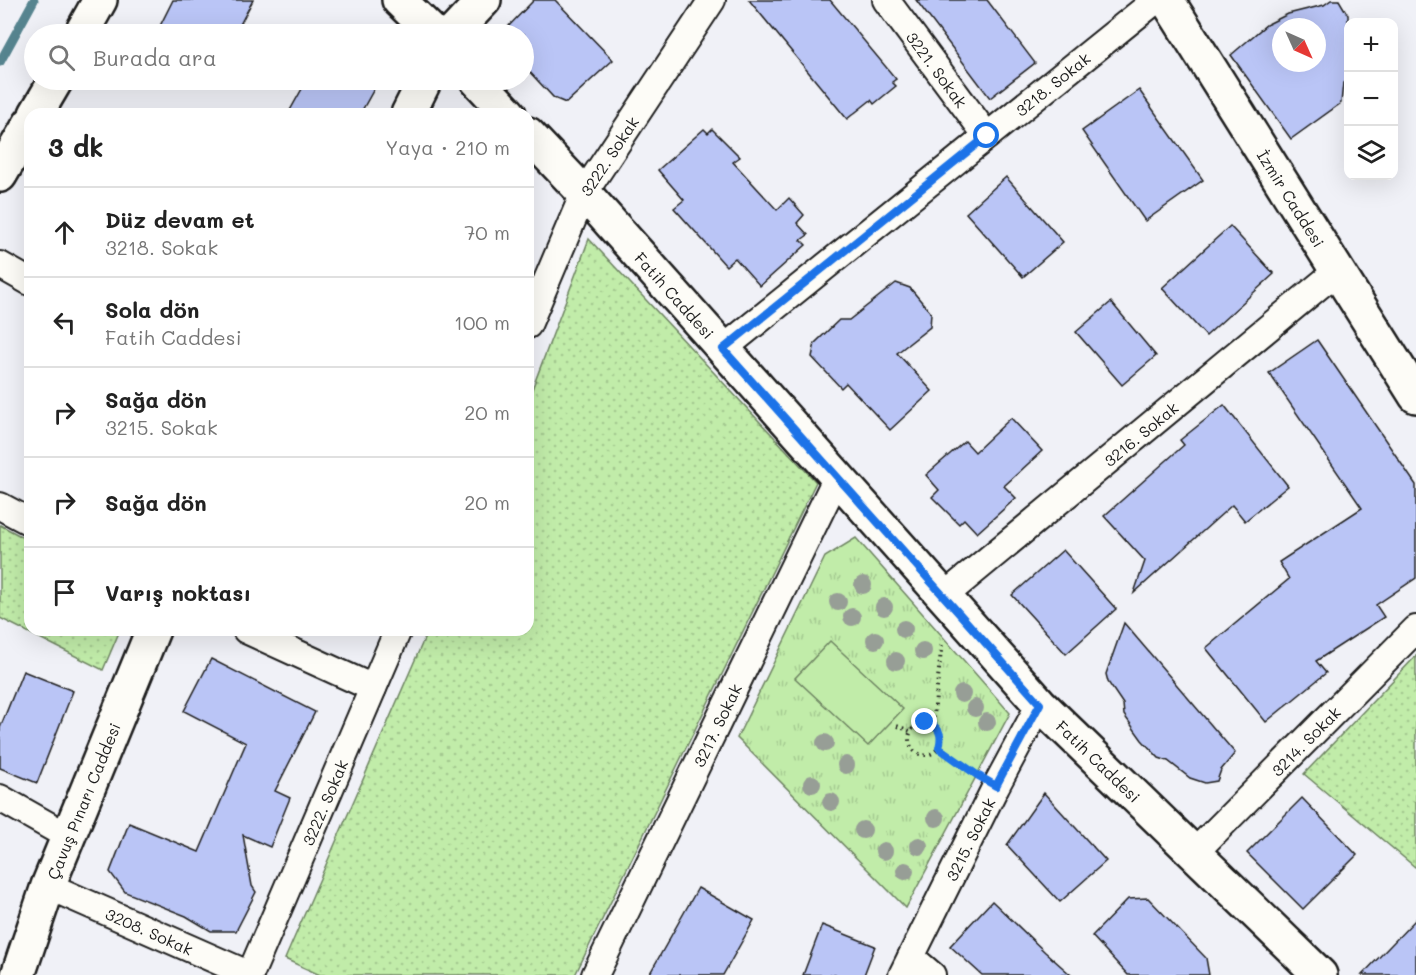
<!DOCTYPE html>
<html lang="tr">
<meta charset="utf-8">
<style>
:root{--surface:#fff;--page:#f2f2f2;--text:#222;--muted:#767676;--line:#e0e0e0}
body{margin:0;font-family:Mali,sans-serif;background:var(--page);color:var(--text)}
.controls{position:absolute;right:18px;top:18px;display:grid;overflow:hidden;border-radius:12px;box-shadow:0 6px 24px #0002}
.controls button{width:54px;height:54px;display:grid;place-items:center;padding:0;border:0;border-bottom:2px solid var(--line);background:var(--surface);color:var(--text);font:30px sans-serif}
.compass{position:absolute;left:1272px;top:18px;width:54px;height:54px;border-radius:50%;background:var(--surface);box-shadow:0 6px 24px #0002;rotate:135deg}
.stop{position:absolute;width:18px;height:18px;margin:-14px;border:4px solid #1a73e8;border-radius:50%;background:#fff}
.stop.end{background:#1a73e8;border-color:#fff;box-shadow:0 2px 6px #0008}
.list{margin:0;padding:0;list-style:none}
h2{display:flex;justify-content:space-between;align-items:center;height:78px;margin:0;padding:0 24px;font-size:26px}
h2 small{font-size:20px;font-weight:400;color:var(--muted)}
.list li{display:grid;grid-template-columns:39px 1fr auto;gap:18px;align-items:center;box-sizing:border-box;height:90px;padding:0 24px;border-top:2px solid var(--line)}
.list b{display:block;font-size:22px;white-space:nowrap}
.list p{margin:0;font-size:20px;white-space:nowrap;color:var(--muted)}
.list em{font-size:20px;font-style:normal;color:var(--muted)}
.icon{flex:none;width:33px;height:33px;fill:none;stroke:currentColor;stroke-width:2;stroke-linecap:round;stroke-linejoin:round}
.map{position:relative;flex:none;width:1416px;height:975px;overflow:hidden}
.search{position:absolute;background:var(--surface);box-shadow:0 6px 24px #0002;left:24px;top:24px;width:510px;height:66px;display:flex;align-items:center;gap:15px;box-sizing:border-box;padding:0 21px;border-radius:33px;color:var(--muted);font-size:22px}
.panel{position:absolute;background:var(--surface);box-shadow:0 6px 24px #0002;left:24px;top:108px;width:510px;height:528px;border-radius:18px}
.map>svg:first-child{display:block}
.grass{fill:url(#grass-dots);stroke:#6e8462;stroke-width:1.5}
.park{fill:url(#park-tufts);stroke:#6e8462;stroke-width:1.5}
.pitch{fill:#c1eca9;stroke:#6e8462;stroke-width:1.5}
.lines{fill:none;stroke-linecap:round;stroke-linejoin:round}
.stream{stroke:#56848f;stroke-width:9}
.building{fill:#bac5f6;stroke:#1c1c1c;stroke-width:1.5;fill-rule:evenodd}
.street-casing{stroke:#1c1c1c;stroke-width:30}
.secondary-casing{stroke:#1c1c1c;stroke-width:38}
.path{stroke:#1c1c1c;stroke-width:4;stroke-dasharray:1.5 4.5;stroke-linecap:butt}
.street{stroke:#fdfcf7;stroke-width:26}
.secondary{stroke:#fdfcf7;stroke-width:33}
.tree{fill:#979e96}
.route{stroke:#1a73e8;stroke-width:8}
.labels{text-anchor:middle;dominant-baseline:central;stroke-width:4.5;stroke-linejoin:round;paint-order:stroke}
.street-label{font-size:16px;fill:#1c1c1c;stroke:#fdfcf7}
</style>
<div class="map">
<svg width="1416" height="975" viewBox="0 0 1416 975">
<defs>
<pattern id="grass-dots" width="8" height="8" patternUnits="userSpaceOnUse" patternTransform="scale(1.5)"><rect width="8" height="8" fill="#c1eca9"/><path d="M2 2h.1M6 6h.1" fill="none" stroke="#a5ca91" stroke-width="1.8" stroke-linecap="round"/></pattern>
<pattern id="park-tufts" width="24" height="20" patternUnits="userSpaceOnUse" patternTransform="scale(1.5)"><rect width="24" height="20" fill="#c1eca9"/><path d="M3 7l-1-3M5 7V3M7 7l1-3M15 17l-1-3M17 17v-4M19 17l1-3" fill="none" stroke="#a5ca91"/></pattern>
</defs>
<rect width="100%" height="100%" fill="#f0f1f7"/>
<filter id="ink" filterUnits="userSpaceOnUse"><feTurbulence type="fractalNoise" baseFrequency=".0167" numOctaves="2"/><feDisplacementMap in="SourceGraphic" scale="12" xChannelSelector="R" yChannelSelector="G"/><feConvolveMatrix kernelMatrix="1 2 1 2 8 2 1 2 1" color-interpolation-filters="sRGB"/></filter>
<g filter="url(#ink)">
<g class="grass">
<path d="M589 239 816 482 575 975H320L285 959 428 630H528V400Z"/>
<path d="M0 525 30 541V630H120L103 670 0 618Z"/>
<path d="M1416 656V866L1415 867 1304 774Z"/>
</g>
<path class="park" d="M856 538 1010 713 906 908 737 738 825 557Z"/>
<path class="pitch" d="M830 641 903 709 868 746 795 678Z"/>
<g class="lines">
<path class="stream" d="M0 62 34 0"/>
</g>
<g class="building">
<path d="M173 0H253L235 34H177L160 26Z"/>
<path d="M534 0H555L613 60 566 103 554 98 524 66V34H501Z"/>
<path d="M749 0H830L896 79 892 82 896 86 874 104 871 100 847 119Z"/>
<path d="M916 0H987L1035 63 990 98Z"/>
<path d="M1331 0H1339L1348 15V80L1343 83 1341 103 1291 139 1231 55 1266 25 1288 14 1324 5ZM1281 27H1317V63H1281Z"/>
<path d="M307 80H379L360 114H288Z"/>
<path d="M1139 90 1203 180 1145 221 1082 131Z"/>
<path d="M704 129 708 133 712 129 740 157 733 162 777 210 789 198 804 215 797 223 808 235 801 240 806 245 760 286 735 258 726 266 674 208 684 200 658 170Z"/>
<path d="M1006 177 1063 242 1023 277 966 213Z"/>
<path d="M1230 226 1274 274 1206 336 1162 288Z"/>
<path d="M896 283 910 288 931 313 930 327 897 353 932 391 890 430 846 383 841 388 812 357 815 343 839 320H849Z"/>
<path d="M1111 302 1156 356 1122 385 1076 332Z"/>
<path d="M1317 340 1416 485V578L1376 605 1384 617 1316 661 1326 673 1266 722 1206 648 1289 579 1279 562 1362 508 1269 373Z"/>
<path d="M1224 405 1288 486 1245 521 1232 505 1134 593 1145 561 1104 516 1184 445 1180 440Z"/>
<path d="M1011 418 1042 451 1004 486 1016 498 977 533 964 519 959 524 932 497 939 490 926 475 965 441 975 452Z"/>
<path d="M1063 550 1116 609 1066 654 1012 595Z"/>
<path d="M1124 623 1235 753 1221 770 1217 781 1205 783 1190 778 1168 761 1159 758 1142 740 1124 715 1123 704 1108 682 1106 674Z"/>
<path d="M211 659 315 712 275 791 290 798 270 847 243 835 252 886 256 892 236 931H211L186 916 125 892 110 872 129 823 199 852 246 743 184 711Z"/>
<path d="M23 671 73 691 37 783 0 768V728Z"/>
<path d="M1044 793 1106 861 1060 902 1007 845Z"/>
<path d="M1302 798 1357 855 1303 909 1247 853Z"/>
<path d="M698 888 754 920 723 975H649Z"/>
<path d="M1148 898 1206 958 1209 975H1128L1092 936 1128 899Z"/>
<path d="M992 901 1045 952 1071 975H982L950 946Z"/>
<path d="M1416 919V975H1362Z"/>
<path d="M822 925 875 946 864 975H803Z"/>
</g>
<g class="lines">
<defs>
<g id="street">
<path id="s1" d="M886 0 987 136"/>
<path d="M0 265 30 282"/>
<path id="s2" d="M528 325 584 193 712 0"/>
<path id="s3" d="M723 349 1156 0"/>
<path d="M0 506 30 522"/>
<path id="s4" d="M944 596 1337 271"/>
<path d="M246 630 373 688"/>
<path d="M0 798 69 837"/>
<path id="s5" d="M1194 853 1416 629"/>
<path id="s6" d="M48 886 250 975"/>
<path d="M911 957 932 975"/>
<path id="s7" d="M250 975 398 630"/>
<path id="s8" d="M595 975 837 477"/>
<path id="s9" d="M902 975 996 786 1040 704"/>
</g>
<g id="secondary">
<path d="M399 0 434 34"/>
<path id="s10" d="M1167 0 1416 396"/>
<path d="M81 34 100 0"/>
<path d="M452 34 484 0"/>
<path d="M477 80 509 114"/>
<path d="M36 114 56 80"/>
<path d="M408 114 425 80"/>
<path id="s11" d="M528 134 584 193 1040 704 1320 975"/>
<path d="M0 175 30 124"/>
<path id="s12" d="M18 975 48 886 153 630"/>
</g>
</defs>
<use href="#street" class="street-casing"/>
<use href="#secondary" class="secondary-casing"/>
<g class="path">
<circle cx="925" cy="739" r="16"/>
<path d="M933 724 942 642"/>
<path d="M897 726 910 731"/>
<path d="M939 748 973 772"/>
</g>
<use href="#street" class="street"/>
<use href="#secondary" class="secondary"/>
</g>
<g class="tree">
<circle cx="863" cy="585" r="9"/>
<circle cx="838" cy="602" r="9"/>
<circle cx="884" cy="607" r="9"/>
<circle cx="852" cy="617" r="9"/>
<circle cx="904" cy="629" r="9"/>
<circle cx="875" cy="640" r="9"/>
<circle cx="923" cy="651" r="9"/>
<circle cx="896" cy="661" r="9"/>
<circle cx="962" cy="694" r="9"/>
<circle cx="975" cy="708" r="9"/>
<circle cx="987" cy="722" r="9"/>
<circle cx="825" cy="743" r="9"/>
<circle cx="846" cy="765" r="9"/>
<circle cx="812" cy="784" r="9"/>
<circle cx="831" cy="802" r="9"/>
<circle cx="936" cy="818" r="9"/>
<circle cx="863" cy="830" r="9"/>
<circle cx="919" cy="846" r="9"/>
<circle cx="884" cy="851" r="9"/>
<circle cx="905" cy="871" r="9"/>
</g>
</g>
<g class="lines" filter="url(#ink)">
<path class="route" d="M925 722C939 726 943 734 939 748L977 775 996 786 1040 704 723 349 987 136"/>
</g>
<g class="labels">
<g class="street-label">
<text stroke="none"><textPath href="#s1" startOffset="86">3221. Sokak</textPath></text>
<text stroke="none"><textPath href="#s3" startOffset="423">3218. Sokak</textPath></text>
<text stroke="none"><textPath href="#s2" startOffset="188">3222. Sokak</textPath></text>
<text stroke="none"><textPath href="#s10" startOffset="234">İzmir Caddesi</textPath></text>
<text stroke="none"><textPath href="#s11" startOffset="218">Fatih Caddesi</textPath></text>
<text stroke="none"><textPath href="#s4" startOffset="255">3216. Sokak</textPath></text>
<text stroke="none"><textPath href="#s8" startOffset="278">3217. Sokak</textPath></text>
<text stroke="none"><textPath href="#s5" startOffset="158">3214. Sokak</textPath></text>
<text stroke="none"><textPath href="#s11" startOffset="848">Fatih Caddesi</textPath></text>
<text stroke="none"><textPath href="#s12" startOffset="186">Çavuş Pınarı Caddesi</textPath></text>
<text stroke="none"><textPath href="#s7" startOffset="188">3222. Sokak</textPath></text>
<text stroke="none"><textPath href="#s9" startOffset="152">3215. Sokak</textPath></text>
<text stroke="none"><textPath href="#s6" startOffset="111">3208. Sokak</textPath></text>
</g>
</g>
</svg>
<div class="controls">
<button>+</button>
<button>−</button>
<button><svg class="icon" aria-label="layers" viewBox="0 0 24 24"><path d="M12 4l9 5-9 5-9-5zM3 14l9 5 9-5"/></svg></button>
</div>
<svg class="compass" viewBox="-18 -18 36 36"><path d="M0-13l5 13h-10z" fill="#e53935"/><path d="M0 13l5-13h-10z" fill="#767676"/></svg>
<div class="stop" style="left:987px;top:136px"></div>
<div class="stop end" style="left:925px;top:722px"></div>
<div class="search"><svg class="icon" aria-label="search" viewBox="0 0 24 24"><circle cx="10" cy="10" r="6"/><path d="M15 15l6 6"/></svg>Burada ara</div>
<section class="panel">
<h2>3 dk<small>Yaya · 210 m</small></h2>
<ul class="list">
<li><svg class="icon" aria-label="ahead" viewBox="0 0 24 24"><path d="M12 20V5M6 11l6-6 6 6"/></svg><div><b>Düz devam et</b><p>3218. Sokak</p></div><em>70 m</em></li>
<li><svg class="icon" aria-label="left" viewBox="0 0 24 24"><path d="M17 20v-9H6M10 6l-5 5 5 5"/></svg><div><b>Sola dön</b><p>Fatih Caddesi</p></div><em>100 m</em></li>
<li><svg class="icon" aria-label="right" viewBox="0 0 24 24"><path d="M7 20v-9h11M14 6l5 5-5 5"/></svg><div><b>Sağa dön</b><p>3215. Sokak</p></div><em>20 m</em></li>
<li><svg class="icon" aria-label="right" viewBox="0 0 24 24"><path d="M7 20v-9h11M14 6l5 5-5 5"/></svg><div><b>Sağa dön</b></div><em>20 m</em></li>
<li><svg class="icon" aria-label="arrive" viewBox="0 0 24 24"><path d="M6 21V4h12l-3 4 3 4H6"/></svg><div><b>Varış noktası</b></div></li>
</ul>
</section>
</div>
